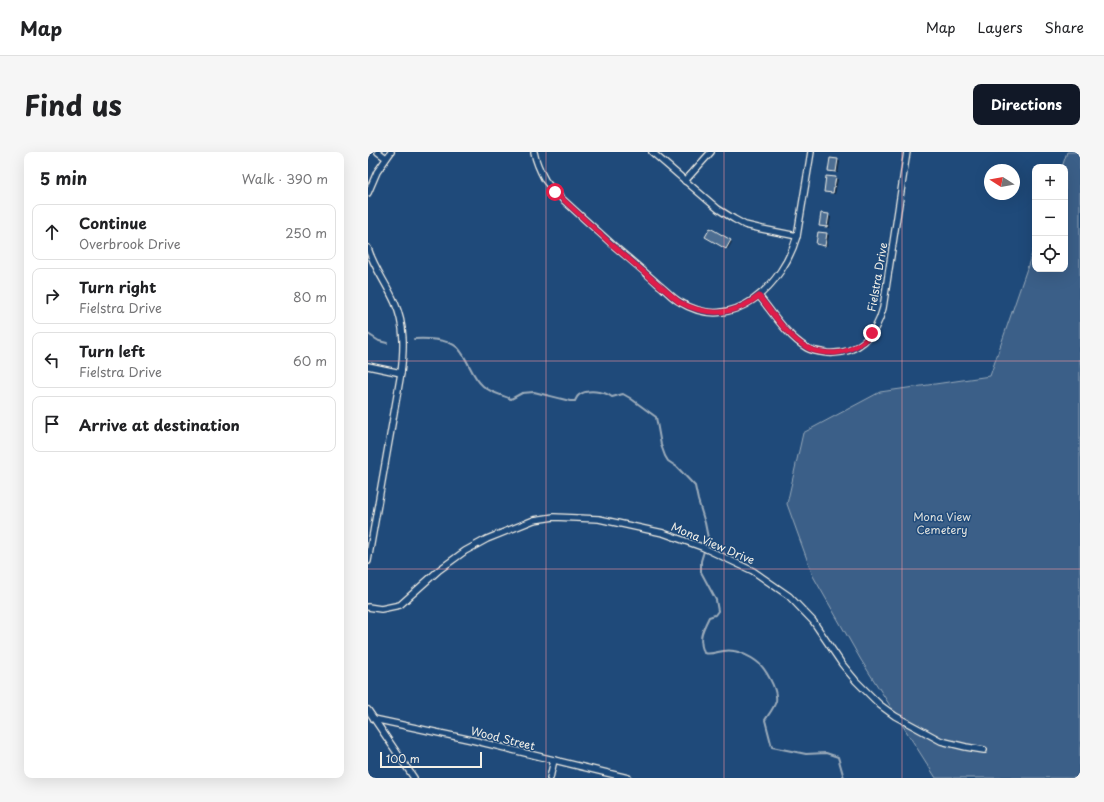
<!DOCTYPE html>
<meta charset="utf-8">
<style>
:root{--surface:#fff;--page:#f6f6f6;--text:#202124;--muted:#757577;--line:#e0e0e0;--accent:#111827}
body{margin:0;font-family:"Playpen Sans",sans-serif;background:var(--page);color:var(--text)}
.controls{position:absolute;right:12px;top:12px;display:grid;overflow:hidden;border-radius:8px;box-shadow:0 4px 16px #0002}
.controls button{width:36px;height:36px;display:grid;place-items:center;padding:0;border:0;border-bottom:1px solid var(--line);background:var(--surface);color:var(--text);font:20px sans-serif}
.compass{position:absolute;left:616px;top:12px;width:36px;height:36px;border-radius:50%;background:var(--surface);box-shadow:0 4px 16px #0002;rotate:281deg}
.scale{position:absolute;left:12px;bottom:10px;width:102px;box-sizing:border-box;padding-left:4px;border:2px solid #f4f1e8;border-top:0;font-size:11px;line-height:14px;white-space:nowrap;color:#f4f1e8;-webkit-text-stroke:3px #1f4a7a;paint-order:stroke}
.stop{position:absolute;width:12px;height:12px;margin:-9px;border:3px solid #e11d48;border-radius:50%;background:#fff}
.stop.end{background:#e11d48;border-color:#fff;box-shadow:0 1px 4px #0008}
.list{margin:0;padding:0;list-style:none}
h2{display:flex;justify-content:space-between;align-items:center;height:52px;margin:0;padding:0 16px;font-size:17px}
h2 small{font-size:13px;font-weight:400;color:var(--muted)}
.list li{display:grid;grid-template-columns:26px 1fr auto;gap:12px;align-items:center;box-sizing:border-box;height:56px;margin:0 8px 8px;padding:0 8px;border:1px solid var(--line);border-radius:8px}
.list b{display:block;font-size:15px;white-space:nowrap}
.list p{margin:0;font-size:13px;white-space:nowrap;color:var(--muted)}
.list em{font-size:13px;font-style:normal;color:var(--muted)}
.icon{flex:none;width:22px;height:22px;fill:none;stroke:currentColor;stroke-width:2;stroke-linecap:round;stroke-linejoin:round}
.map{position:relative;flex:none;width:712px;height:626px;overflow:hidden;border-radius:8px}
header{display:flex;align-items:center;gap:24px;box-sizing:border-box;height:56px;padding:0 20px;background:var(--surface);border-bottom:1px solid var(--line)}
header strong{font-size:19px}
nav{display:flex;gap:22px;margin-inline-start:auto;font-size:14px}
.intro{display:flex;align-items:center;justify-content:space-between;box-sizing:border-box;height:96px;padding:0 24px}
h1{margin:0;font-size:28px}
.button{padding:10px 18px;border-radius:8px;background:var(--accent);color:#fff;font-size:14px;font-weight:700}
main{display:flex;gap:24px;padding:0 24px}
aside{flex:1;background:var(--surface);border-radius:8px;box-shadow:0 4px 16px #0002}
.map>svg:first-child{display:block}
.green{fill:#3a5f88;stroke:#97a8b8}
.shadow{fill:#0007}
.lines{fill:none;stroke-linecap:round;stroke-linejoin:round}
.stream{stroke:#9cacbb;stroke-width:2}
.building{fill:#4d6e92;stroke:#f4f1e8}
.street-casing{stroke:#f4f1e8;stroke-width:8}
.street{stroke:#1f4a7a;stroke-width:5.5}
.route{stroke:#e11d48;stroke-width:5}
.grid{fill:none;stroke:#ff9aa2;stroke-width:1;stroke-opacity:0.55}
.labels{text-anchor:middle;dominant-baseline:central;stroke-width:3;stroke-linejoin:round;paint-order:stroke}
.street-label{font-size:11px;fill:#f4f1e8;stroke:#1f4a7a}
.park-label{font-size:11px;fill:#e1e2de;stroke:#1f4a7a}
</style>
<header>
<strong>Map</strong>
<nav><a>Map</a><a>Layers</a><a>Share</a></nav>
</header>
<div class="intro"><h1>Find us</h1><a class="button">Directions</a></div>
<main>
<aside>
<h2>5 min<small>Walk · 390 m</small></h2>
<ul class="list">
<li><svg class="icon" aria-label="ahead" viewBox="0 0 24 24"><path d="M12 20V5M6 11l6-6 6 6"/></svg><div><b>Continue</b><p>Overbrook Drive</p></div><em>250 m</em></li>
<li><svg class="icon" aria-label="right" viewBox="0 0 24 24"><path d="M7 20v-9h11M14 6l5 5-5 5"/></svg><div><b>Turn right</b><p>Fielstra Drive</p></div><em>80 m</em></li>
<li><svg class="icon" aria-label="left" viewBox="0 0 24 24"><path d="M17 20v-9H6M10 6l-5 5 5 5"/></svg><div><b>Turn left</b><p>Fielstra Drive</p></div><em>60 m</em></li>
<li><svg class="icon" aria-label="arrive" viewBox="0 0 24 24"><path d="M6 21V4h12l-3 4 3 4H6"/></svg><div><b>Arrive at destination</b></div></li>
</ul>
</aside>
<div class="map">
<svg width="712" height="626" viewBox="0 0 712 626">
<rect width="100%" height="100%" fill="#1f4a7a"/>
<filter id="ink" filterUnits="userSpaceOnUse"><feTurbulence type="fractalNoise" baseFrequency=".025" numOctaves="2"/><feDisplacementMap in="SourceGraphic" scale="8" xChannelSelector="R" yChannelSelector="G"/><feConvolveMatrix kernelMatrix="1 2 1 2 8 2 1 2 1" color-interpolation-filters="sRGB"/></filter>
<g filter="url(#ink)">
<path class="green" d="M699 0H712V626H568L493 508 445 424 419 352 435 281 512 240 622 224 667 93V117H697V15H694Z"/>
<g class="shadow">
<path d="M462 7 472 9 470 21 461 18Z"/>
<path d="M467 26 470 27 467 42 457 40Z"/>
<path d="M454 62 463 65 461 76 452 73Z"/>
<path d="M342 77 364 90 360 97 338 84Z"/>
<path d="M458 82 461 83 459 94 449 92Z"/>
</g>
<g class="lines">
<g class="stream">
<path d="M0 182 11 189 19 191"/>
<path d="M46 187C57 186 81 187 90 196 101 208 103 224 115 234 123 241 134 243 143 247L154 241 166 240 202 249H207C208 247 209 244 211 243 219 237 236 239 244 245L255 242 262 246 288 265 293 293 297 304 300 309 309 315 327 334 330 348 337 371 340 386 333 409V420L348 448 350 459 347 463 341 465C334 479 330 486 336 501 347 504 353 496 366 499 372 500 383 505 388 509 397 515 410 538 408 549 406 556 401 562 397 568L404 595 438 602 458 601 470 605 476 626"/>
</g>
</g>
<g class="building">
<path d="M462 6 470 7 468 20 460 19Z"/>
<path d="M458 24 468 25 465 41 456 40Z"/>
<path d="M453 61 461 62 459 75 451 74Z"/>
<path d="M342 76 363 88 358 97 337 85Z"/>
<path d="M450 80 459 81 457 94 448 92Z"/>
</g>
<g class="lines">
<defs>
<g id="street">
<path d="M10 0 18 6"/>
<path d="M166 0C168 10 172 19 177 28 184 38 193 46 202 54 216 67 231 80 245 93 260 106 276 119 291 133 298 138 304 146 312 150 365 183 415 133 429 84L443 0"/>
<path d="M284 0 350 57 366 67 377 73 394 77 429 84"/>
<path d="M317 29 343 0"/>
<path d="M0 41 9 20 23 0"/>
<path d="M0 96C6 116 19 132 27 151 37 174 36 197 33 221L0 409"/>
<path d="M391 144C405 161 419 184 439 196 444 199 452 200 459 201 490 203 508 184 515 156L539 0"/>
<path d="M0 214 33 221"/>
<path d="M0 455 13 457 32 453 71 418 97 399 119 387 166 368 186 365 231 367 295 381 334 395 385 419 421 444 445 469 474 512 488 529 512 553 527 564 573 589 598 595 616 598"/>
<path d="M0 558 46 626"/>
<path d="M6 567 104 588 260 626"/>
<path d="M182 626 186 608"/>
</g>
</defs>
<use href="#street" class="street-casing"/>
<use href="#street" class="street"/>
</g>
</g>
<g class="lines" filter="url(#ink)">
<path class="route" d="M187 40 242 91 311 150C340 165 365 164 391 144 404 160 421 187 440 196 447 200 458 201 467 201 483 199 494 193 504 181"/>
</g>
<path class="grid" d="M178 0V626M356 0V626M534 0V626M0 209H712M0 417H712"/>
<g class="labels">
<g class="street-label">
<text transform="translate(509 125) rotate(-80)">Fielstra Drive</text>
<text transform="translate(345 391) rotate(23)">Mona View Drive</text>
<text transform="translate(135 586) rotate(14)">Wood Street</text>
</g>
<g class="park-label">
<text x="574" y="364">Mona View<tspan x="574" dy="13">Cemetery</tspan></text>
</g>
</g>
</svg>
<div class="controls">
<button>+</button>
<button>−</button>
<button><svg class="icon" aria-label="locate" viewBox="0 0 24 24"><circle cx="12" cy="12" r="6"/><path d="M12 2v4M12 18v4M2 12h4M18 12h4"/></svg></button>
</div>
<svg class="compass" viewBox="-18 -18 36 36"><path d="M0-13l5 13h-10z" fill="#e53935"/><path d="M0 13l5-13h-10z" fill="#757577"/></svg>
<div class="scale">100 m</div>
<div class="stop" style="left:187px;top:40px"></div>
<div class="stop end" style="left:504px;top:181px"></div>
</div>
</main>
